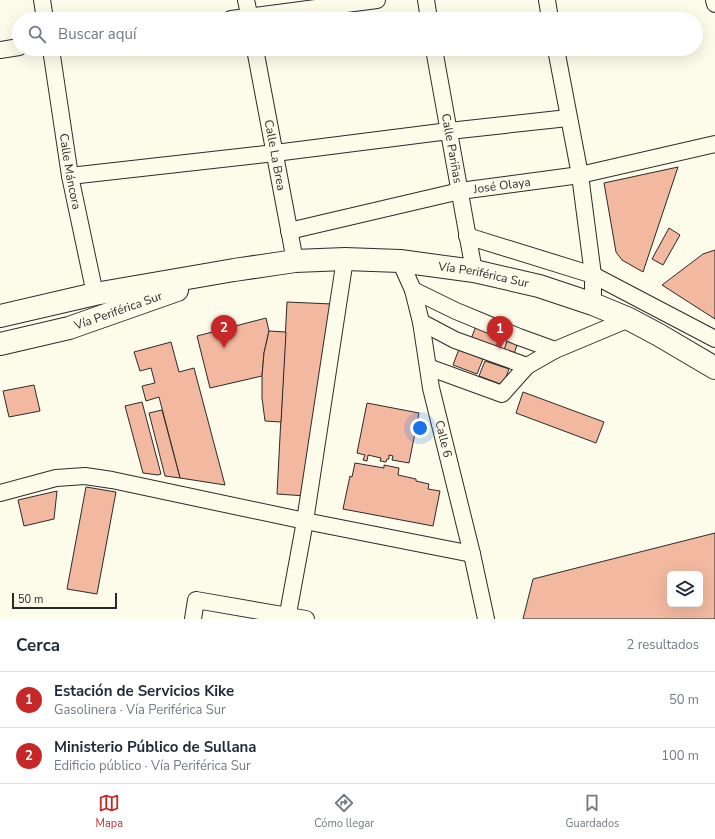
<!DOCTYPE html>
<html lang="es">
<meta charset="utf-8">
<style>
:root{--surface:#fff;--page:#f2f2f3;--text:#1f2937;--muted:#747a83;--line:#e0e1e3;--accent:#c62828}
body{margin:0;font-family:"Nunito Sans",sans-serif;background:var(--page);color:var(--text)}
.controls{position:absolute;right:12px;bottom:12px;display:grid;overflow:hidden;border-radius:6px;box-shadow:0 4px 16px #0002}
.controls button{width:36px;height:36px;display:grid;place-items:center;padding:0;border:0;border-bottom:1px solid var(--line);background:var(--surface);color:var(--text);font:20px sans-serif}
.scale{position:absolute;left:12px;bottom:10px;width:105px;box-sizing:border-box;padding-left:4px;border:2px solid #2b2b2b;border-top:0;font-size:11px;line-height:14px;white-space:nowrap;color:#2b2b2b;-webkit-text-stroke:3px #fdfbea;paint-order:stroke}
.you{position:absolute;left:420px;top:428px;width:14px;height:14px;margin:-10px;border:3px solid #fff;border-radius:50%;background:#1a73e8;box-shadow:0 0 0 6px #1a73e833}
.badge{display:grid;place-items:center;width:26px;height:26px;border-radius:50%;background:var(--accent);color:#fff;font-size:13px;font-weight:700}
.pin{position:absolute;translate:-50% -33px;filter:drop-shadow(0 1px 2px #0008)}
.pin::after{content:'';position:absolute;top:21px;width:14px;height:12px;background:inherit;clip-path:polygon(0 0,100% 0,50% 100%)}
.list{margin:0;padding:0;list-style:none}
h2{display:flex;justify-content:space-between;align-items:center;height:52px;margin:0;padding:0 16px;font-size:17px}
h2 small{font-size:13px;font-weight:400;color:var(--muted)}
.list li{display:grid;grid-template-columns:26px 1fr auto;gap:12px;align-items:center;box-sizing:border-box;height:56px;padding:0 16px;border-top:1px solid var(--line)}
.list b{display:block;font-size:15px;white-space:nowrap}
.list p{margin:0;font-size:13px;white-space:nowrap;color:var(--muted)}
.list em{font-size:13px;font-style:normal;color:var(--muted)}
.icon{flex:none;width:22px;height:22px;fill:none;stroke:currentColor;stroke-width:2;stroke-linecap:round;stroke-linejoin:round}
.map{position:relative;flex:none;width:715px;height:619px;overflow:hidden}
.search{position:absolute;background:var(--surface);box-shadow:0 4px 16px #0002;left:12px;right:12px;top:12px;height:44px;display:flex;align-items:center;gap:10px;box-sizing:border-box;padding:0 14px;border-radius:22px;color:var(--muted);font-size:15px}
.sheet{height:164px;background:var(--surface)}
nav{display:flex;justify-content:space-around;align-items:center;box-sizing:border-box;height:56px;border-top:1px solid var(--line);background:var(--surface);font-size:11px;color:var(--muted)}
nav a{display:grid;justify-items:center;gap:2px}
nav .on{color:var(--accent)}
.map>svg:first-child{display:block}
.building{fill:#f2b8a0;stroke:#2b2b2b;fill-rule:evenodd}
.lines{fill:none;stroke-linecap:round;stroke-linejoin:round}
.minor-casing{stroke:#2b2b2b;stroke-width:18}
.highway-casing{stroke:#2b2b2b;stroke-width:24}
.minor{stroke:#fdfbea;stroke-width:16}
.highway{stroke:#fdfbea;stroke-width:22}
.labels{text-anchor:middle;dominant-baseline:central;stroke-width:3;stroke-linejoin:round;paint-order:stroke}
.street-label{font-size:12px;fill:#2b2b2b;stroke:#fdfbea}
</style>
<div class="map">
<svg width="715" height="619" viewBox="0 0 715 619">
<rect width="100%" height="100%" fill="#fdfbea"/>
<g class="building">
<path d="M678 167 643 272 622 260 616 252 604 183Z"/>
<path d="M669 228 680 235 663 265 652 259Z"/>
<path d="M715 250V319L662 285 703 254Z"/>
<path d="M287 302 332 304 306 496 277 494Z"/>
<path d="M266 318 269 331 264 353 262 376 210 388 197 336Z"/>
<path d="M476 326 500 335 496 348 471 339Z"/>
<path d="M269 331 286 332 281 422 265 421 262 398V376L264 353Z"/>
<path d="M507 341 517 345 514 354 504 350Z"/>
<path d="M171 342 179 372 194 368 225 485 180 478 159 397 146 401 142 386 155 383 151 368 140 371 134 352Z"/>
<path d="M459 349 483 359 477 374 453 365Z"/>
<path d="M485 361 509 369 503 385 479 376Z"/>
<path d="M34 385 40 411 9 417 3 391Z"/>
<path d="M523 392 604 422 596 443 516 413Z"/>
<path d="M142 402 161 474 158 475 143 473 125 406Z"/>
<path d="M367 403 419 413 409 463 392 460 393 456 389 455V459H387L386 462 380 461 381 458 368 455 367 461 363 460 365 455 357 453Z"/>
<path d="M162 410 180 478 165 476 149 413Z"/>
<path d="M355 463 384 468V465L399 468 398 475 416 479V481L429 484 428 489 440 491 433 526 343 509 350 476 352 477Z"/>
<path d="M86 487 116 492 97 594 67 589Z"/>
<path d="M57 491 54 519 24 526 18 500Z"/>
<path d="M715 533V619H523L533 579ZM670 574H700V604H670Z"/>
</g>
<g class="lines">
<defs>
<g id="minor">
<path d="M42 0 45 19"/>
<path d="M246 0 250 19"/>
<path d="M426 0 429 19"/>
<path d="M547 0 550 19"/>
<path d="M714 0 715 4"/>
<path d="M231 19 377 0"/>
<path id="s1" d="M51 49 70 176 95 294"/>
<path id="s2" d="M255 49 295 261"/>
<path id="s3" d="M434 49 474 271"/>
<path d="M556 49 580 175 593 275V304"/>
<path d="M0 50 19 47"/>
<path d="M70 176 275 153 449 131 568 118"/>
<path id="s4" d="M289 231 460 191 580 175 715 144"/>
<path d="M467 236 593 275 715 339"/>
<path id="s5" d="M400 261 413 290 421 322 431 388 472 554 486 619"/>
<path d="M413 290 456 311 519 337 555 350 629 319"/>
<path d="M421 322 455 340 527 366 555 350"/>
<path d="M428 367 502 394 527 366"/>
<path d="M0 493 56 478 85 476 112 480 305 521 472 554"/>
<path d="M193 619 196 600 306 619"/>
<path d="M287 619 305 521 345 259"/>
</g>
<g id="highway">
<path id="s6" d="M0 316 95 294 234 270 295 261 345 259 400 261 474 271 539 286 593 304 629 319 659 335 715 368"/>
<path id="s7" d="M0 344 69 328 177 290"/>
</g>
</defs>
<use href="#minor" class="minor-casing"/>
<use href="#highway" class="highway-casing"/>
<use href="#minor" class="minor"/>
<use href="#highway" class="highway"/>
</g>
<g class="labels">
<g class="street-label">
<text stroke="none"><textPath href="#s3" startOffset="101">Calle Pariñas</textPath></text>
<text stroke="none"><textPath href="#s2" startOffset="108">Calle La Brea</textPath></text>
<text stroke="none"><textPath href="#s1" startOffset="124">Calle Máncora</textPath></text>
<text stroke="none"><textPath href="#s4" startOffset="218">José Olaya</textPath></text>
<text stroke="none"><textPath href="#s6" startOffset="490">Vía Periférica Sur</textPath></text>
<text stroke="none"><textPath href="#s7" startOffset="123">Vía Periférica Sur</textPath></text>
<text stroke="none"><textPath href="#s5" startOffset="184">Calle 6</textPath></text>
</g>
</g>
</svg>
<div class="controls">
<button><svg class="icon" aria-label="layers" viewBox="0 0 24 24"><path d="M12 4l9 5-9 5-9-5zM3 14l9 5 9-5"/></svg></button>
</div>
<div class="scale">50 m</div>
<div class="you"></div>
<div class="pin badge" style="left:500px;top:349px">1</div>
<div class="pin badge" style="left:224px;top:348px">2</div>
<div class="search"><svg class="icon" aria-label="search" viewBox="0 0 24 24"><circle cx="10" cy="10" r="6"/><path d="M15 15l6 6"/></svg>Buscar aquí</div>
</div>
<section class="sheet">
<h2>Cerca<small>2 resultados</small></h2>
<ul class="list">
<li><span class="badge">1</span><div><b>Estación de Servicios Kike</b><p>Gasolinera · Vía Periférica Sur</p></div><em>50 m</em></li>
<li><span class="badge">2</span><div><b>Ministerio Público de Sullana</b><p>Edificio público · Vía Periférica Sur</p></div><em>100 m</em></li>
</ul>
</section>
<nav>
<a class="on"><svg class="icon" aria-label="map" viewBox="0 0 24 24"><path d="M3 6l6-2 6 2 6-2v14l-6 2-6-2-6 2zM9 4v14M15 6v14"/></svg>Mapa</a>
<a><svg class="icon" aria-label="directions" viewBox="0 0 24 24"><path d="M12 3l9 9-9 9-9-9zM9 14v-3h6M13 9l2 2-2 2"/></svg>Cómo llegar</a>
<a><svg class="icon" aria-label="saved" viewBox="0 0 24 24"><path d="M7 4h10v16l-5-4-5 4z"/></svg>Guardados</a>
</nav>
